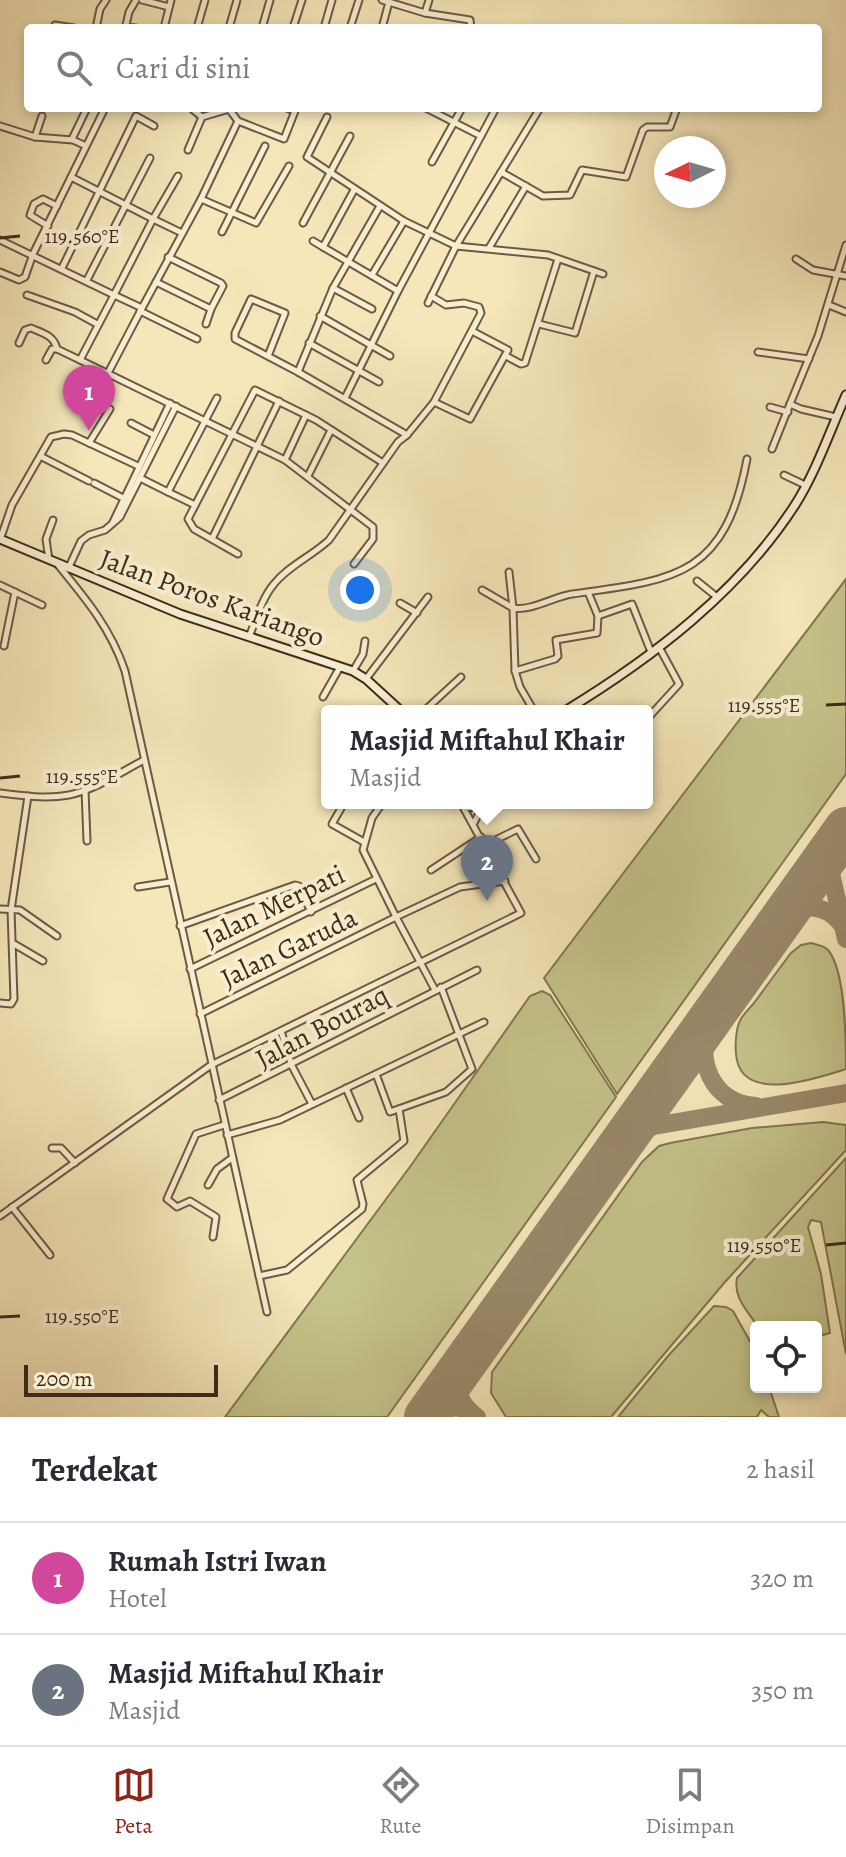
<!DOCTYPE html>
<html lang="id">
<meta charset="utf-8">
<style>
:root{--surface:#fff;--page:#f7f7f7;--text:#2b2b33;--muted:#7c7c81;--line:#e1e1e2;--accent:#8f2418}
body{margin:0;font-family:Alegreya,serif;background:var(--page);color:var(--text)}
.controls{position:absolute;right:24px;bottom:24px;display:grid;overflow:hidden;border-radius:8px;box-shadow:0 4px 12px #0003}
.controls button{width:72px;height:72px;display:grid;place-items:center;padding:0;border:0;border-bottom:2px solid var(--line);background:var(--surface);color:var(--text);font:40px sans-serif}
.compass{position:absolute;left:654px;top:136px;width:72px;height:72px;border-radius:50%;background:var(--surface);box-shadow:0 4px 12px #0003;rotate:265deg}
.scale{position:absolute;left:24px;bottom:20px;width:194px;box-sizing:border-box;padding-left:8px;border:4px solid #402b19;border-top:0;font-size:22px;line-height:28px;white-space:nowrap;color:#402b19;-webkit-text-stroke:6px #f8efd2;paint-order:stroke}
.you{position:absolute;left:360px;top:590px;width:28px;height:28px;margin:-20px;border:6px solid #fff;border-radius:50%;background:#1a73e8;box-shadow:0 0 0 12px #1a73e833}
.badge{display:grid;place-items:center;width:52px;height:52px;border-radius:50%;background:var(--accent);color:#fff;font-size:26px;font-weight:700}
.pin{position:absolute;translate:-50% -66px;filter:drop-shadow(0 2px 4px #0008)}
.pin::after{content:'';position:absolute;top:42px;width:28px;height:24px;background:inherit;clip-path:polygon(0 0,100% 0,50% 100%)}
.popup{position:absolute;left:321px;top:705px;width:332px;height:104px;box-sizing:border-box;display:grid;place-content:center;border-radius:8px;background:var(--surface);filter:drop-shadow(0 2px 6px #0005);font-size:26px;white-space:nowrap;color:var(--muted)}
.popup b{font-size:30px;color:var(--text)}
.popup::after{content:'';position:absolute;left:50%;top:100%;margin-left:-16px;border:16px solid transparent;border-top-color:var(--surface)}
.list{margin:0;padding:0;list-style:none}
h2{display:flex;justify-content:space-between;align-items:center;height:104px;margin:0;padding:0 32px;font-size:34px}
h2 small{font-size:26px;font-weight:400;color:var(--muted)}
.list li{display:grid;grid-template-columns:52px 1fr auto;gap:24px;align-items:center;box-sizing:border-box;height:112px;padding:0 32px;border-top:2px solid var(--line)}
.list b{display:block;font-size:30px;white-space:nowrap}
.list p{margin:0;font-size:26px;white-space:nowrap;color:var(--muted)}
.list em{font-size:26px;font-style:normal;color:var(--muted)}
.icon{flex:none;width:44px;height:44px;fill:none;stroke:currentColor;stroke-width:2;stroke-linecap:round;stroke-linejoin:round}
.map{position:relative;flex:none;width:846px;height:1417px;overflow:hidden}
.search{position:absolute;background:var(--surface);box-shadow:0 4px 12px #0003;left:24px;right:24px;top:24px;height:88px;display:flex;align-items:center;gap:20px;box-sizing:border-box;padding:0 28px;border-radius:8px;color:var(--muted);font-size:30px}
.sheet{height:328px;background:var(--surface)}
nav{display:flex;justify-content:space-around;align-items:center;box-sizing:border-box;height:112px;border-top:2px solid var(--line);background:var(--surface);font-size:22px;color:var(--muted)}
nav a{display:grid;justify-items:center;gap:4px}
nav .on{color:var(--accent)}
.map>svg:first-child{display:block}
.green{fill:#c4c38a;stroke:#827752;stroke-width:2}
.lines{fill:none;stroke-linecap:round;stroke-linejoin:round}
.taxiway{stroke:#9a896a;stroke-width:18}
.runway{stroke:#9a896a;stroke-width:44}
.minor-casing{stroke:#6d5a41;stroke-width:9}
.secondary-casing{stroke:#402b19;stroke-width:11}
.minor{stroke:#f8efd2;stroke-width:5}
.secondary{stroke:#f8efd2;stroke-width:7}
.ticks{fill:none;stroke:#402b19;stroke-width:3}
.labels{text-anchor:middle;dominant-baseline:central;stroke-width:8;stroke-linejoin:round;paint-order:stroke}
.street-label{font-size:28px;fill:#402b19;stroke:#f8efd2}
.ticks-label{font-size:20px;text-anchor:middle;fill:#402b19;stroke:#f8efd2;stroke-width:8;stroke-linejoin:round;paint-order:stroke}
</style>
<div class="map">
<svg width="846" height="1417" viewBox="0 0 846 1417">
<rect width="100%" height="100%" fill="#f5e7ba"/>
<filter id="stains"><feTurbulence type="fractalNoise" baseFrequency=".0025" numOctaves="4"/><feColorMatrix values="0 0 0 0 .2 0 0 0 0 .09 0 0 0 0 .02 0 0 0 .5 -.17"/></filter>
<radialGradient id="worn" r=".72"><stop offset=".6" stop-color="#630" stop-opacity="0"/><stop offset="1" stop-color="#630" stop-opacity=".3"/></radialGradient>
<g class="green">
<path d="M846 579V774L617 1094 544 978Z"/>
<path d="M811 943C818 945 823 945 828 950 846 971 846 1042 846 1069 815 1079 740 1105 736 1054 735 1045 736 1031 739 1023 741 1016 749 1009 754 1003 766 987 778 970 791 953L801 945Z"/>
<path d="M542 991 550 995 616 1097 387 1417H225L412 1164 530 996Z"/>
<path d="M823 1122 846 1125V1150L725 1282 611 1417H506L491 1393 492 1372 642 1162 659 1146 670 1143 752 1128Z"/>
<path d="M846 1158V1354L821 1222 811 1220 808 1227 821 1274 830 1333 816 1337V1327H758C748 1311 733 1298 737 1278Z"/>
<path d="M714 1306 726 1307 733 1311 756 1352V1387H769L779 1417H769L761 1410 757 1417H618L668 1356Z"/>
</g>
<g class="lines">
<g class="taxiway">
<path d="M836 843 829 865 846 939"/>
<path d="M790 908C812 905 830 907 843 926"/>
<path d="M709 1021C695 1059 711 1103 756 1106"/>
<path d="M626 1138 654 1126 846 1093"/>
<path d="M458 1372C456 1392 460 1405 477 1417"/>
<path d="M431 1411 457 1407 469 1411"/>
</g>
<path class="runway" d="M426 1417 846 829"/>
<defs>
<g id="minor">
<path d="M142 0 169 7"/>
<path d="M382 0 425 13 470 20 471 28"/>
<path d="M425 13 429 0"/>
<path d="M55 25 74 28"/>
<path d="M126 25 129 12 136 0"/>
<path d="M125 27 136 28"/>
<path d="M96 28 100 9 106 0"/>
<path d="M164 28 171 0"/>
<path d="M197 28 205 0"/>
<path d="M229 28 237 0"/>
<path d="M262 28 270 0"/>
<path d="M293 28 302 0"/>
<path d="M324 28 332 0"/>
<path d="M350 28 359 0"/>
<path d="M382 28 389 2"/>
<path d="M191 108 202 117 229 109 238 121 201 199"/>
<path d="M426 108 481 136"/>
<path d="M327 117 307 157 404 221 456 246 548 255 603 274"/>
<path d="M238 121 284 139 295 111 287 108"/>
<path d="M0 126 35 137 73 140"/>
<path d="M35 137 42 116"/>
<path d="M86 146 73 140V137L87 108"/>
<path d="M188 150 202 117"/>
<path d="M432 162 462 108"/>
<path d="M501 172 543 196 570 195 582 170 626 177 643 130 647 127H670L677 108"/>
<path d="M71 177 153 219 178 176"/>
<path d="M354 190 323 247 398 291"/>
<path d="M303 223 350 136"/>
<path d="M48 226 30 215 34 204 43 199 57 206"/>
<path d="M222 232 265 146"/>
<path d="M0 240 114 295 80 360 57 349C54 335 42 333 31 328L25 330 19 343"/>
<path d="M313 241 323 247"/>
<path d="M489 248 526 186"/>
<path d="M796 259 813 270 846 276"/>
<path d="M62 268 136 116 154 126"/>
<path d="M0 272 19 280 25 277 33 254 105 108"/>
<path d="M372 275 404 221"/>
<path d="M87 280 150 158"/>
<path d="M156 282 211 309 223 286 221 283 168 257"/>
<path d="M333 288 372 309"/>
<path d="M27 295 75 312 97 324"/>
<path d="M428 303 456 246 540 108"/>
<path d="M829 305 846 312"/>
<path d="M142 308 201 199 256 223 289 166"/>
<path d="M140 311 197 339"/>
<path d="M320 316 390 356"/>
<path d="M206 324 211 309"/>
<path d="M539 324 575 333 594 271"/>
<path d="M309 343 379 382"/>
<path d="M758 352 809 359"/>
<path d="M506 356 521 364 525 363 558 259"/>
<path d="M46 360 52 349H57"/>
<path d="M80 360 285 460 373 527V539L354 564"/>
<path d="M298 372 333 288 380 206"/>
<path d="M108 373 142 308 114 295 153 219 182 233"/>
<path d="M345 398 398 291 496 108"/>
<path d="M434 402 470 419 508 350 472 331"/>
<path d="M770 407 788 412"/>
<path d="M836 417 801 409 790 404 818 336 846 245"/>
<path d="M131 423 154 435"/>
<path d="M407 435 434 402 481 313 479 307 464 303 446 305 431 296"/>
<path d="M89 443 110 409"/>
<path d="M772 449 790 404"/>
<path d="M42 457 89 481"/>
<path d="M285 460 306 415"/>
<path d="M784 475 805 485"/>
<path d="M308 476 331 430"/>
<path d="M140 478 168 492 217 398"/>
<path d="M94 483 123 498"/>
<path d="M168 492 195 505"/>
<path d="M113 522 170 403"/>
<path d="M212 539 279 401"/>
<path d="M0 540 12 505 51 437 64 434 72 435 138 466"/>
<path d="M238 554 194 529 188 519 255 390 316 420 383 463"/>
<path d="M49 560 46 539 53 520"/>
<path d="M58 565C86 599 111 629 125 671L267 1312"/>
<path d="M68 569 81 541 89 535 105 530 120 517 176 406"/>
<path d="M697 581 717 597"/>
<path d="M0 585 42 605"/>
<path d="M482 590 513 608 509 572"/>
<path d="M588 592 598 616 632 604 651 652"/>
<path d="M400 603 417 613"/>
<path d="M249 637C256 620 262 598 274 584 288 566 312 556 329 540L398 442 407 435 298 372 235 339V333L251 299 285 313 268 356"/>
<path d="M4 646 15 592"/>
<path d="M353 671 363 654 365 641"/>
<path d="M515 671 555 659 558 656 556 640 597 633 598 616"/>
<path d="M366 679 428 597"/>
<path d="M323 697 340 667"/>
<path d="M424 711 461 677"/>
<path d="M534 711 520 687 515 671 513 608C532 611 553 597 572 594 677 580 725 576 747 459"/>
<path d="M647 719 679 684 659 647"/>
<path d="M85 790 87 841"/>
<path d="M0 793C22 796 47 799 69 795 95 790 121 772 144 760"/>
<path d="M344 803 332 824 364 842"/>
<path d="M381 805 372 818 363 850 396 917 460 887 505 881"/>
<path d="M474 823 484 803"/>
<path d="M485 845 518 829 536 859"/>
<path d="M431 870 481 837"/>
<path d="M138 887 170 882"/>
<path d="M0 909 20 910 57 936"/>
<path d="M180 926 295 885 299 886 311 912"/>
<path d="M14 944 43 961"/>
<path d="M190 969 376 879"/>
<path d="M0 1003 11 1004 14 999 11 910 28 796"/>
<path d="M200 1014 396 917 435 990"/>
<path d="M281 1031 292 1066 312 1104"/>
<path d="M376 1074 390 1112 446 1092 472 1069 441 987"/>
<path d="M346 1088 359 1118"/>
<path d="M219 1100 477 970"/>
<path d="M227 1135 280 1120 484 1022"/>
<path d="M52 1148H61L75 1163"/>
<path d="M208 1185 217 1169 232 1158"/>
<path d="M12 1207 50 1255"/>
<path d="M0 1216 211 1065 521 913 462 805"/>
<path d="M213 1237 216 1217 190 1201 177 1207 167 1199 196 1134 224 1125"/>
<path d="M259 1276 287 1270 362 1209 363 1204 357 1180 404 1141 399 1109"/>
</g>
<g id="secondary">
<path d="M0 539 180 614 353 671 366 679 401 711"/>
<path d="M565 711C652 658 739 592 795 505 816 472 830 431 846 395"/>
<path d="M461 803 470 807 480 803"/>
</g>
</defs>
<use href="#minor" class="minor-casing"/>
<use href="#secondary" class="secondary-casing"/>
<use href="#minor" class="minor"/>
<use href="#secondary" class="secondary"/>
</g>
<path class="ticks" d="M0 238 20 236M826 705 846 704M0 778 20 776M826 1245 846 1243M0 1317 20 1316"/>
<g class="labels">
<g class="street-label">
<text transform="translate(212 598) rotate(20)">Jalan Poros Kariango</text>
<text transform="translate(274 906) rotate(-26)">Jalan Merpati</text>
<text transform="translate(289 948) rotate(-26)">Jalan Garuda</text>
<text transform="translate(322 1027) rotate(-28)">Jalan Bouraq</text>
</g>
</g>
<g class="ticks-label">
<text x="82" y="243">119.560°E</text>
<text x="764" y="712">119.555°E</text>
<text x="82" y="783">119.555°E</text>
<text x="764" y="1252">119.550°E</text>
<text x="82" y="1323">119.550°E</text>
</g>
<rect width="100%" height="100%" filter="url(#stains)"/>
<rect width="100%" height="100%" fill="url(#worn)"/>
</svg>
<div class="controls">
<button><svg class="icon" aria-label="locate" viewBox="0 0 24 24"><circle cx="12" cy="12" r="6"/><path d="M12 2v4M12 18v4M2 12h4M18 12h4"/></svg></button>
</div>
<svg class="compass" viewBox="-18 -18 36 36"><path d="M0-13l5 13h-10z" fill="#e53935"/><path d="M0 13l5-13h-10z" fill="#7c7c81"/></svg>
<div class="scale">200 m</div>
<div class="you"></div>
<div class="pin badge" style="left:89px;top:431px;background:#d1479c">1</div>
<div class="pin badge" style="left:487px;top:901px;background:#6b7280">2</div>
<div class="popup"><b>Masjid Miftahul Khair</b>Masjid</div>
<div class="search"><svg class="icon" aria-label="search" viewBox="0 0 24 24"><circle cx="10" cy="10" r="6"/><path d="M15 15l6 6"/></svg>Cari di sini</div>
</div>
<section class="sheet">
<h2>Terdekat<small>2 hasil</small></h2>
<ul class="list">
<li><span class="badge" style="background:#d1479c">1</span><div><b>Rumah Istri Iwan</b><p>Hotel</p></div><em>320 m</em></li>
<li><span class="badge" style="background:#6b7280">2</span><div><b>Masjid Miftahul Khair</b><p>Masjid</p></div><em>350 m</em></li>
</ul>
</section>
<nav>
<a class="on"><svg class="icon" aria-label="map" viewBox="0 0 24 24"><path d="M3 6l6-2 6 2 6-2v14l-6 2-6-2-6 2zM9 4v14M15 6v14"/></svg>Peta</a>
<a><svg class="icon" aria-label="directions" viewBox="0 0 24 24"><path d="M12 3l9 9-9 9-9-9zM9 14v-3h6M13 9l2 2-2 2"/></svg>Rute</a>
<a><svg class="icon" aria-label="saved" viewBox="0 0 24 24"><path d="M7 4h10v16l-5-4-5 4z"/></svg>Disimpan</a>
</nav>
